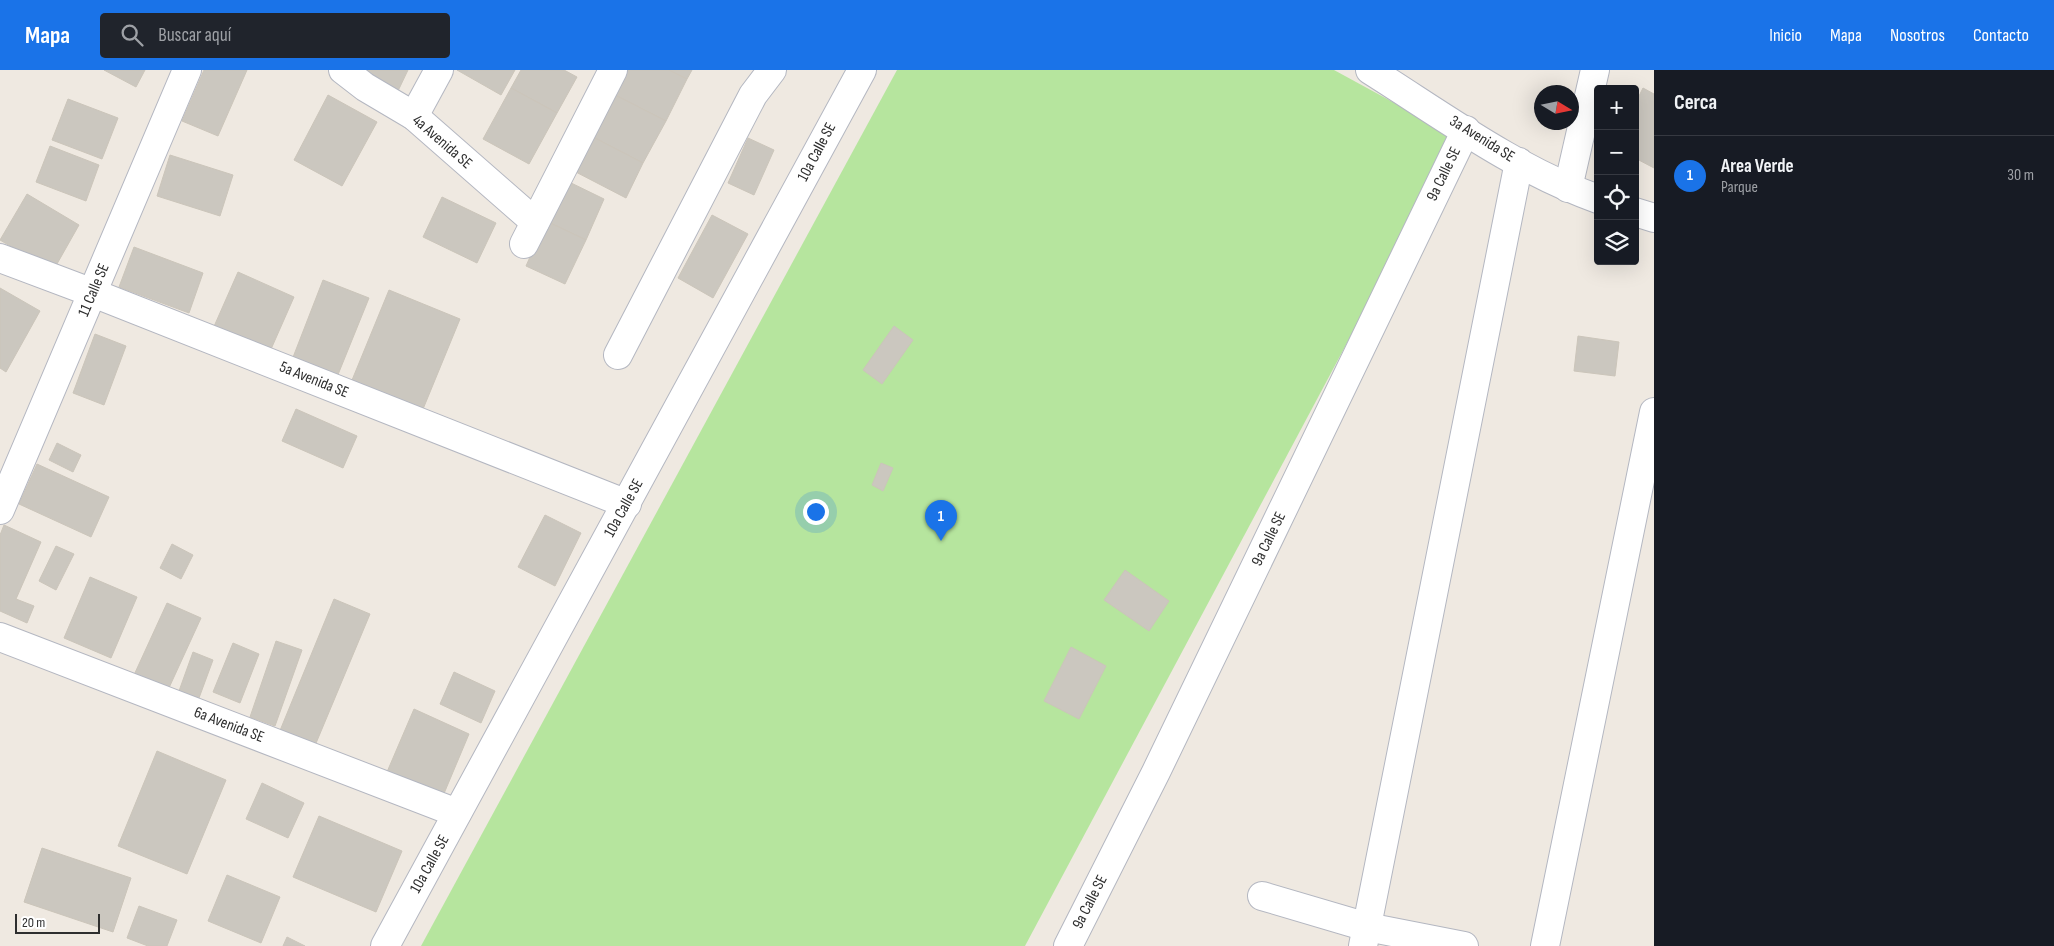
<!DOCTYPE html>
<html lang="es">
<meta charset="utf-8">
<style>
:root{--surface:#171b24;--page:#20242c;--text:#f1f3f6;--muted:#9ea1a6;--line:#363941;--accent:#1a73e8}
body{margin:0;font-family:"Sofia Sans Condensed",sans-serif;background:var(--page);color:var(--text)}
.controls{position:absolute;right:15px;top:15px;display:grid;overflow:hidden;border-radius:5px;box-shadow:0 5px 20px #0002}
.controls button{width:45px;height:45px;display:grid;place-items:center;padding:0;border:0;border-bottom:1px solid var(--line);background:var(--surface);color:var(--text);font:25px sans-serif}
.compass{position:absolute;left:1534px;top:15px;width:45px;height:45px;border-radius:50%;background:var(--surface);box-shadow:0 5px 20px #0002;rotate:100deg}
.scale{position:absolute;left:15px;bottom:12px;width:85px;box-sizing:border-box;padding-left:5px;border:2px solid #2e2e2e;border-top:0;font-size:14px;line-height:18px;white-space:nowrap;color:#2e2e2e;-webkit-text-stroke:4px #fff;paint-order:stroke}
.you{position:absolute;left:815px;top:441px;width:18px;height:18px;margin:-12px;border:4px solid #fff;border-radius:50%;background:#1a73e8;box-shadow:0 0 0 8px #1a73e833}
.badge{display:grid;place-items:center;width:32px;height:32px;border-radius:50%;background:var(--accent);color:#fff;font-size:16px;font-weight:700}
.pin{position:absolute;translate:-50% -41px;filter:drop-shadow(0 1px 2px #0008)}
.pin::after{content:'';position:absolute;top:26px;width:18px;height:15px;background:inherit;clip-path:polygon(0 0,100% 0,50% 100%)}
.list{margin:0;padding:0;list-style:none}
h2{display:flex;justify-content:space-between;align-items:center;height:65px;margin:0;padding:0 20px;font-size:21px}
h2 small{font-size:16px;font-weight:400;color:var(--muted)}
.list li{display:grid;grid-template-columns:32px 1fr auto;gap:15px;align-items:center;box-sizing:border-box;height:80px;padding:0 20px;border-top:1px solid var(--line)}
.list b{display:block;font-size:19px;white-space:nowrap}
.list p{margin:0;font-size:16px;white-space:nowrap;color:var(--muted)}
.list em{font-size:16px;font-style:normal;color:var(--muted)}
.icon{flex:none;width:28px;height:28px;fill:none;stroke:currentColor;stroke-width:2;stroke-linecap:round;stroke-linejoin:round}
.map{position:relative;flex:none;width:1654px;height:876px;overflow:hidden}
header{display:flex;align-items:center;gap:30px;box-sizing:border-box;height:70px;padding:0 25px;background:var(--accent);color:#fff}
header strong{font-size:24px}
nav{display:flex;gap:28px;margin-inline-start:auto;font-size:18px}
.search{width:350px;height:45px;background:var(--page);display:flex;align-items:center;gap:12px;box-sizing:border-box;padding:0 18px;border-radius:5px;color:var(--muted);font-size:19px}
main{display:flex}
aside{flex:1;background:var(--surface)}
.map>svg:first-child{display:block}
.green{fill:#b6e59e}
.building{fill:#cbc7bf;stroke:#cbc5ba}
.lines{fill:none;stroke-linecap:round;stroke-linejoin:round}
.minor-casing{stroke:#b4b7c1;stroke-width:30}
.minor{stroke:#fff;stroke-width:28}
.labels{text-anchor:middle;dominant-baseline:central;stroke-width:4.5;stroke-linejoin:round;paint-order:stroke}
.street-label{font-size:16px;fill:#2e2e2e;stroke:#fff}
</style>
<header>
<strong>Mapa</strong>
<div class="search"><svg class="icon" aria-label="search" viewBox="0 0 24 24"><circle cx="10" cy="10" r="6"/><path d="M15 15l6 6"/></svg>Buscar aquí</div>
<nav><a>Inicio</a><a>Mapa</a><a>Nosotros</a><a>Contacto</a></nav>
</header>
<main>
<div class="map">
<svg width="1654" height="876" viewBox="0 0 1654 876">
<rect width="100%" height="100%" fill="#efe9e1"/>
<path class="green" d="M897 0H1334L1457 67 1025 876H421Z"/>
<g class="building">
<path d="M104 0H145L136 17Z"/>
<path d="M204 0H247L218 66 182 51Z"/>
<path d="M352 0H408L397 23Z"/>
<path d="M457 0H515L501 25Z"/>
<path d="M521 0H564L577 7 557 43 511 18Z"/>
<path d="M623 0H669L687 9 666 51 611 23Z"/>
<path d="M669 0H692L687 9Z"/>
<path d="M511 18 557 43 529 94 483 69Z"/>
<path d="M1643 18 1654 24V98L1635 88V34Z"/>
<path d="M611 23 666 51 643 93 589 65Z"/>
<path d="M328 25 377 52 342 116 294 90Z"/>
<path d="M68 29 118 48 102 89 52 70Z"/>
<path d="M589 65 643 93 626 128 572 100Z"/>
<path d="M748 68 774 80 754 125 728 113Z"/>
<path d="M50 76 99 95 86 131 36 112Z"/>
<path d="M170 85 233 105 220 146 157 126Z"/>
<path d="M565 110 604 129 586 170 546 151Z"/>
<path d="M27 124 79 155 53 201 0 170Z"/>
<path d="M442 127 496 153 477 193 423 167Z"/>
<path d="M712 145 748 164 713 228 678 208Z"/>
<path d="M546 151 586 170 565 214 526 196Z"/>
<path d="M134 177 203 203 189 243 119 217Z"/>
<path d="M238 202 294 227 268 286 212 261Z"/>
<path d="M323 210 369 228 335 312 290 295Z"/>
<path d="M0 218 40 241 6 302 0 298Z"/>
<path d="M389 220 460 249 421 344 350 315Z"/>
<path d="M894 256 913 270 882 314 863 300Z"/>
<path d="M95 264 126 276 104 335 73 323Z"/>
<path d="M1578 266 1619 272 1615 306 1574 301Z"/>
<path d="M296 339 357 366 343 398 282 371Z"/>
<path d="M57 373 81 385 73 402 49 390Z"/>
<path d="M881 393 893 398 883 421 872 415Z"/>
<path d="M37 394 109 427 91 467 19 434Z"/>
<path d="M545 445 581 463 555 516 518 497Z"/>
<path d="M4 455 41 472 16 529 34 536 27 553 0 541V465Z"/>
<path d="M172 474 193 485 181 509 160 498Z"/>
<path d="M56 476 74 484 56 520 39 511Z"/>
<path d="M1125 500 1169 531 1149 561 1104 530Z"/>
<path d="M90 507 137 527 111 588 64 568Z"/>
<path d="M334 529 370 544 314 678 279 663Z"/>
<path d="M167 533 201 548 168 620 134 605Z"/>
<path d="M276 571 302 580 275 656 250 647Z"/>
<path d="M233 573 259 584 240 633 213 622Z"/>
<path d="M1071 577 1106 596 1079 649 1044 631Z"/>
<path d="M193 582 213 590 199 628 179 621Z"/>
<path d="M454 602 495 621 481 653 440 634Z"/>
<path d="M414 639 469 664 440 733 384 709Z"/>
<path d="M157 681 226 710 187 804 118 776Z"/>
<path d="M262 713 304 733 288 768 246 749Z"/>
<path d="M319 746 402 781 376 842 293 807Z"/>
<path d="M42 778 131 808 113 862 24 832Z"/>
<path d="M227 805 280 827 261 873 208 851Z"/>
<path d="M139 836 177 850 167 876H148L127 868Z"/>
<path d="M287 867 305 876H283Z"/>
</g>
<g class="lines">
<defs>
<g id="minor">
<path d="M343 0 365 17 414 46 535 152"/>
<path d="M1370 0C1443 46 1516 100 1598 129"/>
<path d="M414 46 439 0"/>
<path d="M1568 118 1595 0"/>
<path d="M1635 142 1654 148"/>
<path d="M524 174 613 0"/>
<path d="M0 188 93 223 627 434"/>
<path d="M618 285 753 25 772 0"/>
<path d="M0 440 187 0"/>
<path d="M0 567 457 743"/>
<path d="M1262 826 1367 857 1464 876"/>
<path d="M385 876 862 0"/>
<path d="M1068 876 1156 702 1466 60"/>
<path d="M1363 876 1519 92"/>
<path d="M1545 876 1654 342"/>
</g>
</defs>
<use href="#minor" class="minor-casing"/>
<use href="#minor" class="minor"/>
</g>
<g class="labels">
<g class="street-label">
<text transform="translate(1482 69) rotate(32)">3a Avenida SE</text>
<text transform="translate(442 72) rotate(41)">4a Avenida SE</text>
<text transform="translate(817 82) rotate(-62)">10a Calle SE</text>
<text transform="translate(1444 104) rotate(-64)">9a Calle SE</text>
<text transform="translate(94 220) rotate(-67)">11 Calle SE</text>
<text transform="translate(314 310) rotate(22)">5a Avenida SE</text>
<text transform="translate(624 438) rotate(-61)">10a Calle SE</text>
<text transform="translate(1269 469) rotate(-64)">9a Calle SE</text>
<text transform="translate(229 655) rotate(21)">6a Avenida SE</text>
<text transform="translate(430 794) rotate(-61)">10a Calle SE</text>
<text transform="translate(1090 832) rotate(-63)">9a Calle SE</text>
</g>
</g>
</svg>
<div class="controls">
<button>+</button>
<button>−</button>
<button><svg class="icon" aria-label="locate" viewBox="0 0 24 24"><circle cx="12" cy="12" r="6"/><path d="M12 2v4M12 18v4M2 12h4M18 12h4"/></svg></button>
<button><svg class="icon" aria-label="layers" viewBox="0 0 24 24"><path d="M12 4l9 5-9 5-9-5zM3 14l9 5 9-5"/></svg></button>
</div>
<svg class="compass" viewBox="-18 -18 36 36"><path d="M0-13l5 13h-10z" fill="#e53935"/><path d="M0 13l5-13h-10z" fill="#9ea1a6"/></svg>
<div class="scale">20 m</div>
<div class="you"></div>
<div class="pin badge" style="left:941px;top:471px">1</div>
</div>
<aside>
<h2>Cerca<small></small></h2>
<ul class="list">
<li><span class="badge">1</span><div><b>Area Verde</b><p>Parque</p></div><em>30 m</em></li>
</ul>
</aside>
</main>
